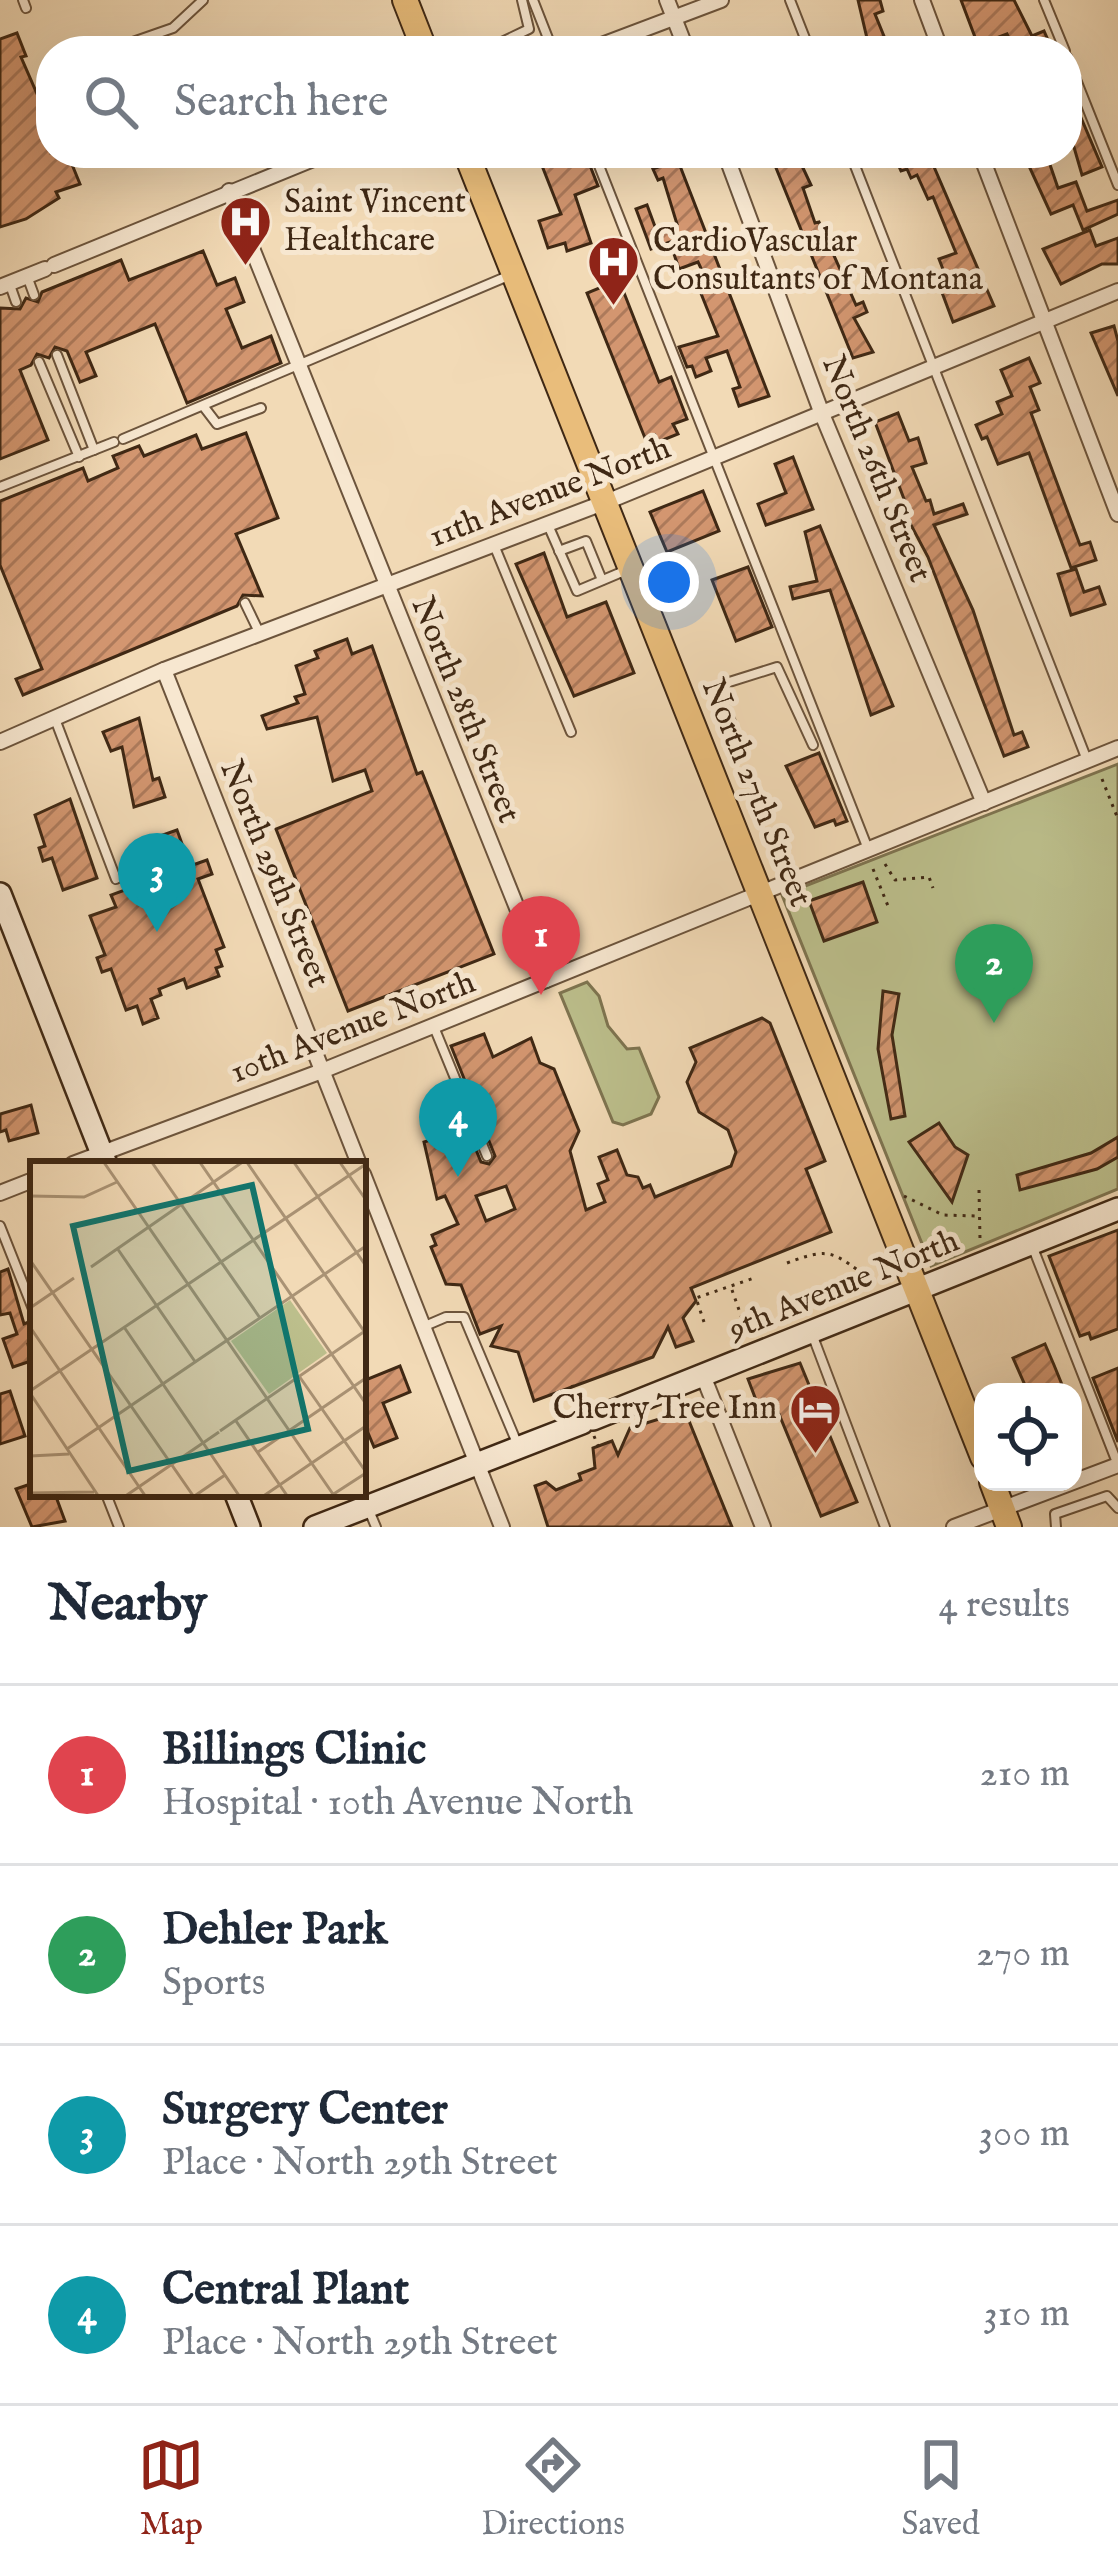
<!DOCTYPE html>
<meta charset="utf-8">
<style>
:root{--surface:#fff;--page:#f2f2f3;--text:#1f2937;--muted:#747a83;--line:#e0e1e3;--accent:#8f2418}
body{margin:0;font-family:"IM FELL English",serif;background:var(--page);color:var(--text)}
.controls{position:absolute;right:36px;bottom:36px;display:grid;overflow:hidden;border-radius:24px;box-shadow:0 12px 48px #0002}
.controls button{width:108px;height:108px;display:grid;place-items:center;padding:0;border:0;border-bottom:3px solid var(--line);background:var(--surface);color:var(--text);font:60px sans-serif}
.you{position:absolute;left:669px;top:582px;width:42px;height:42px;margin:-30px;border:9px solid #fff;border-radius:50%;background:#1a73e8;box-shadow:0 0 0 18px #1a73e833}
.badge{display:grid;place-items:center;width:78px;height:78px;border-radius:50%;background:var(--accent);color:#fff;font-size:39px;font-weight:700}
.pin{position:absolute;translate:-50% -99px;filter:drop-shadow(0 3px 6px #0008)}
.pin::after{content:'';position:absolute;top:63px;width:42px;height:36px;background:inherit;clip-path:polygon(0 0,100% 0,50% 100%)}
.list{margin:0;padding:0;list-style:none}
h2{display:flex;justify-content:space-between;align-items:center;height:156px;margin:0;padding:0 48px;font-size:51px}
h2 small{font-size:39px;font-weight:400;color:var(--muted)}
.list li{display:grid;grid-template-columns:78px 1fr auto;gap:36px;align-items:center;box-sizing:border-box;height:180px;padding:0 48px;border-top:3px solid var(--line)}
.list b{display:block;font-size:45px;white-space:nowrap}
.list p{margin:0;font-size:39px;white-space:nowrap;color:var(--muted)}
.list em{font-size:39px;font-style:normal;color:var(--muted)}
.icon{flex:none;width:66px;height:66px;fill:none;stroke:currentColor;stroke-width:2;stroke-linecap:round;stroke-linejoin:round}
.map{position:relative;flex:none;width:1118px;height:1527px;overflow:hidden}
.search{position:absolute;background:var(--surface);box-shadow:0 12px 48px #0002;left:36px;right:36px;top:36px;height:132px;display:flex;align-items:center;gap:30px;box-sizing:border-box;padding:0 42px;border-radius:48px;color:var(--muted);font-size:45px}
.sheet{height:876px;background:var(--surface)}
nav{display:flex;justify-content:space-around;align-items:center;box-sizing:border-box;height:168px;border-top:3px solid var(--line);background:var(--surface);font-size:33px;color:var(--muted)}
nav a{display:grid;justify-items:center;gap:6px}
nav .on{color:var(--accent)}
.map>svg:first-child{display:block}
.green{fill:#bcbf8c;stroke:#7e7450;stroke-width:3}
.building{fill:url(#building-hatch);stroke:#3f2814;stroke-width:3;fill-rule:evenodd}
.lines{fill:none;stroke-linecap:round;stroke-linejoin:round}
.lane-casing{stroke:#6c543c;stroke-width:12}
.street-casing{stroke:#6c543c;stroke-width:18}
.secondary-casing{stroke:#3f2814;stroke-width:26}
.primary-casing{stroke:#3f2814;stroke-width:28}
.path{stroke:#3f2814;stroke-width:3;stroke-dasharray:3 6;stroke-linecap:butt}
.lane{stroke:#f7e7d0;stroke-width:8}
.street{stroke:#f7e7d0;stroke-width:14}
.secondary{stroke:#f7e7d0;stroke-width:21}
.primary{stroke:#e9bd7b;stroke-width:24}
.labels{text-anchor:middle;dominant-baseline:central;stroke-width:10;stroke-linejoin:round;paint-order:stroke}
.poi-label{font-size:33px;fill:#3f2814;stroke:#f7e7d0;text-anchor:start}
.street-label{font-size:33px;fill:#3f2814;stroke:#f7e7d0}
.inset-road{fill:none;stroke:#aa9375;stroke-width:3}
.view{fill:#0f766e;fill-opacity:0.15;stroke:#0f766e;stroke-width:6}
.inset-edge{fill:none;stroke:#3f2814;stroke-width:6}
</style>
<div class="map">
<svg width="1118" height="1527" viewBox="0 0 1118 1527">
<defs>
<pattern id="building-hatch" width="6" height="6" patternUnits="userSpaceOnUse" patternTransform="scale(3)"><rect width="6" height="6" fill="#d39670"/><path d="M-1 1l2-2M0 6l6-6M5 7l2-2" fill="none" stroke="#ad7a5b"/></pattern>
</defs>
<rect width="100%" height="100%" fill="#f2dab6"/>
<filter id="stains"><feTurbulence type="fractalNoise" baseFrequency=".00167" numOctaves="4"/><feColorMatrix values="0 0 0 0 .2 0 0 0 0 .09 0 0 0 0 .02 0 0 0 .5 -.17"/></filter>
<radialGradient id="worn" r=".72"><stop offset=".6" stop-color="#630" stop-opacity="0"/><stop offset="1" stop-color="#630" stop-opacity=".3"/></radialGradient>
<g class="green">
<path d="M1118 764V1189L931 1266 782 895Z"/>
<path d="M587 982 599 996 608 1026 627 1049 639 1048 659 1097 651 1114 623 1125 613 1122 560 993Z"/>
</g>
<g class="building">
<path d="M858 0H880L883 11 875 14 890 51H870Z"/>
<path d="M961 0H1014L1032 36 1044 31 1051 47 1015 51 1007 34 978 45Z"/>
<path d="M17 33 26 56 21 57 51 126V153L93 155 71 162 80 184 56 192 59 198 26 219 0 227V39Z"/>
<path d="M1079 113 1102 167 1082 175 1067 123V118Z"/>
<path d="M537 153H585L598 186 575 195 591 243 567 251 565 243 548 248 539 221 561 214Z"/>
<path d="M655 153H675L769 396 739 406 733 389 740 387 727 351 706 358 711 371 696 377 692 366 687 367 679 347 718 336 698 286 707 281 698 262 679 269 670 242 651 249 636 209 647 205 657 232 677 224 663 178 658 180 653 169 661 166Z"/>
<path d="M770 153H796L811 185 803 188 815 223 819 222 856 305 863 302 867 312 854 318 873 352 853 358Z"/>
<path d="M893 153H928L994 306 953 322 940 287 949 285 939 259 956 253 933 197 928 199 917 175 911 178 907 169 901 171Z"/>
<path d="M1023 153H1046L1058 188 1076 182 1087 211 1118 200V214L1083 230 1073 205 1051 214Z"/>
<path d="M1090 230 1096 246 1118 238V264H1102L1061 284 1043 249Z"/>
<path d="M203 251 217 285 235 278 244 302 226 309 242 348 271 336 281 363 187 403 155 324 86 352 96 376 80 382 67 351 55 347 49 358 37 354 31 365 20 370 48 440 0 459V308L20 309 26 298 38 302 42 292 121 260 129 280Z"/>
<path d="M619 280 659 382 671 377 687 419 673 424 678 434 658 442 655 435 645 438 587 293Z"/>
<path d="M1114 326 1118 341V396L1091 333Z"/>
<path d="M1029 358 1040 383 1030 387 1039 410 1031 413 1080 545 1090 542 1096 560 1071 568 1029 453 998 464 987 437 982 439 976 425 1002 414 997 402 1012 396 1001 370Z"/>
<path d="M898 413 909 441 918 438 926 463 912 467 926 501 930 500 934 514 963 504 967 514 934 525 973 610 1014 735 1022 732 1028 747 1004 756 928 557 902 508 907 507 875 422Z"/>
<path d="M246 433 278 518 236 534 262 596 243 595 237 606 23 695 16 679 42 669 0 565V501L83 468 88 481 118 468 113 456 139 446 144 456 196 435 202 449Z"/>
<path d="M793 457 813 509 766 525 758 504 786 493 775 464Z"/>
<path d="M703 491 719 531 667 552 650 512Z"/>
<path d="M820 526 893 706 871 715 830 590 793 599 790 587 817 581 805 532Z"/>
<path d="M544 553 567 617 606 602 634 673 574 696 516 564Z"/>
<path d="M748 567 772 627 736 641 712 580Z"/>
<path d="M1076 569 1084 592 1099 587 1105 604 1071 615 1058 574Z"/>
<path d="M347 639 352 654 372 646 417 774 422 772 494 954 348 1011 276 829 372 791 365 770 333 781 317 717 267 729 262 716 298 703 295 697 305 694 296 666 318 658 315 651Z"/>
<path d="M139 718 153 780 159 778 165 797 134 807 122 747 111 751 103 732Z"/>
<path d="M819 753 847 821 836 825 834 820 815 827 786 766Z"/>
<path d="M70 799 97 878 63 890 52 858 43 861 39 848 45 846 35 815Z"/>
<path d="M177 830 190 866 207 860 212 874 198 879 224 947 216 950 222 966 216 968 219 976 187 988 184 979 159 989 161 995 151 999 158 1018 143 1024 137 1006 126 1010 111 969 102 972 97 958 105 955 90 916 116 907 111 895 177 871 171 854 142 864 135 845Z"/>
<path d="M863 882 877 922 824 941 809 901Z"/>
<path d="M883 991 899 994 892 1035 905 1116 891 1119 878 1049Z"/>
<path d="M762 1018 770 1023 825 1161 806 1169 831 1232 691 1288 696 1301 683 1318 693 1341 676 1347 668 1327 653 1357 534 1401 518 1352 491 1346 501 1326 480 1334 461 1285 446 1284 431 1247 436 1245 432 1235 458 1224 445 1196 437 1199 424 1142 467 1128 481 1162 489 1164 495 1156 451 1046 484 1034 493 1057 531 1038 540 1063 554 1069 579 1131 570 1151 586 1210 605 1202 598 1184 608 1180 599 1157 617 1150 627 1175 638 1177 643 1188 650 1185 655 1197 731 1166 736 1152 728 1130 699 1112 687 1082 696 1062 690 1048ZM506 1186 515 1209 486 1221 476 1196Z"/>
<path d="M31 1105 38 1133 9 1141 6 1130 0 1132V1114Z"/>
<path d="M939 1123 955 1147 968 1155 952 1202 909 1142Z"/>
<path d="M1118 1137V1157L1097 1169 1020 1190 1017 1175 1091 1153Z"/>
<path d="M1118 1230V1329L1091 1339 1089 1333 1080 1336 1049 1256Z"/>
<path d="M8 1269 24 1324 31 1321 33 1328V1342L28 1344 31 1361 13 1367 3 1339 17 1334 10 1313 0 1315V1272Z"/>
<path d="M1045 1344 1054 1365 1065 1392H1028L1013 1358Z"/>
<path d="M800 1363 857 1502 821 1516 774 1402 759 1408 748 1379Z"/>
<path d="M400 1366 410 1392 383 1403 397 1438 374 1447 363 1421V1381Z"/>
<path d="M1118 1368V1442L1093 1378Z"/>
<path d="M10 1391 25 1436 0 1444V1394Z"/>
<path d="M685 1411 732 1527H548L535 1486 546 1482 556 1490 581 1480 579 1474 595 1468 593 1448 612 1441 618 1455 630 1428Z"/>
<path d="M33 1483V1494H55L65 1521 32 1527 16 1489Z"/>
</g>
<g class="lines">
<defs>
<g id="lane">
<path d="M23 0 26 8"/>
<path d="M533 0 553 51"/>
<path d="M790 0 810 51"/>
<path d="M1044 0 1065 51"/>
<path d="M107 51 173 28 203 0"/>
<path d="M483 51 529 29 522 0"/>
<path d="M1067 57 1118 185"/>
<path d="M594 153 868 849"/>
<path d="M850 153 1087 760"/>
<path d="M27 276 34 295"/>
<path d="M10 285 16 302"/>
<path d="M57 355 94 450"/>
<path d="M39 362 79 457"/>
<path d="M204 407 217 424 261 408"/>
<path d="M123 439 508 276"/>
<path d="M0 487 114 442"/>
<path d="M548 525 577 591 629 569"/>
<path d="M494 545 571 732"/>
<path d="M559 551 586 541 602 580"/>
<path d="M245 603 259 632"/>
<path d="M55 719 116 879"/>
<path d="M734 731 723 699 726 683 777 667 813 745"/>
<path d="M434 1027 487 1156"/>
<path d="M0 1226 33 1309"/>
<path d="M1033 1248 1118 1465"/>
<path d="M425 1326 446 1317H464L517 1443"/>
<path d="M812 1334 885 1527"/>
<path d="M106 1494 119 1527"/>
<path d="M368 1508 376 1527"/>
<path d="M1056 1527 1055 1514 1107 1496 1118 1508"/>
</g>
<g id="street">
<path d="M667 0 687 51"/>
<path d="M922 0 941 51"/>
<path d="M586 51 721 0"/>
<path d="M725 153 822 414 984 803"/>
<path d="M980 153 1118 514"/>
<path d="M229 191 546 980"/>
<path d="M54 265 328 153"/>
<path d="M0 287 45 269"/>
<path d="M164 670 359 1164"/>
<path d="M0 742 164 670 616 498 1118 291"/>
<path d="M73 1164 322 1071 1118 748"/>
<path d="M363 1174 502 1527"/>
<path d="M0 1193 33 1180"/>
<path d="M704 1378 763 1527"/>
<path d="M954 1527 1118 1465"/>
</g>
<g id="secondary">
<path d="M0 894 106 1164"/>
<path d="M593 1419 1118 1209"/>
<path d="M236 1494 249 1527"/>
<path d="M315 1527 582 1423"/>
</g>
<g id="primary">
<path d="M405 0 425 51"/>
<path d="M466 153 983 1457"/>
<path d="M992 1482 1009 1527"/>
</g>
</defs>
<use href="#lane" class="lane-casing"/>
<use href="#street" class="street-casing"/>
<use href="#secondary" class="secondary-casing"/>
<use href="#primary" class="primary-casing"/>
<g class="path">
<path d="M1102 779 1118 819"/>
<path d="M885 864 895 880 929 877 933 888"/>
<path d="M873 869 888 906"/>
<path d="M979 1190 980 1239"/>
<path d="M904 1196 943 1215 978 1216"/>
<path d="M787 1263C834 1245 833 1254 872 1280"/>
<path d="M732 1290 745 1327"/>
<path d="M704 1322 696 1298 754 1278"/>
<path d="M572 1385 581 1405"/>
<path d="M594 1436 598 1446"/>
</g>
<use href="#lane" class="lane"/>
<use href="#street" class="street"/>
<use href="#secondary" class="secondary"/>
<use href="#primary" class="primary"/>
</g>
<defs>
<symbol id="hospital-pin" viewBox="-11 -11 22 30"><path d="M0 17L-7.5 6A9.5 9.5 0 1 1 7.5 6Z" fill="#8f2418" stroke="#f7e7d0"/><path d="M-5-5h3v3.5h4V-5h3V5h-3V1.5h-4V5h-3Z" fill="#fff"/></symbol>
<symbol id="hotel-pin" viewBox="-11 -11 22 30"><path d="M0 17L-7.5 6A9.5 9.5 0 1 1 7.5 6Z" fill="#8f2418" stroke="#f7e7d0"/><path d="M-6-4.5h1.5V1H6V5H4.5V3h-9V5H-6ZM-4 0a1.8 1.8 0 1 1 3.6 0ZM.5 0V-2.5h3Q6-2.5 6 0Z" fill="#fff"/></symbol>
</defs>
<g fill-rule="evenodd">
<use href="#hospital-pin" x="216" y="192" width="59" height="81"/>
<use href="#hospital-pin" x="584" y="232" width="59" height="81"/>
<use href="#hotel-pin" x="786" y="1380" width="59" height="81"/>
</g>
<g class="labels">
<g class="poi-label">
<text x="284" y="203">Saint Vincent<tspan x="284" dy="38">Healthcare</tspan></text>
<text x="653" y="242">CardioVascular<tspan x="653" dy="38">Consultants of Montana</tspan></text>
<text x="777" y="1409" text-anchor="end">Cherry Tree Inn</text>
</g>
<g class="street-label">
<text transform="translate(876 469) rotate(68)">North 26th Street</text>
<text transform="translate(550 493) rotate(-21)">11th Avenue North</text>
<text transform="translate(465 710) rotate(68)">North 28th Street</text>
<text transform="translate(756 793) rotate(68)">North 27th Street</text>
<text transform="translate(274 874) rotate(68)">North 29th Street</text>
<text transform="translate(353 1028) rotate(-21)">10th Avenue North</text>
<text transform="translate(844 1286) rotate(-22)">9th Avenue North</text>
</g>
</g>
<g transform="translate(30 1161)">
<rect width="336" height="336" fill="#f2dab6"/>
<path d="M260 139 297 192 239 233 201 180Z" fill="#bcbf8c"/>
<path class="inset-road" d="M73 0 305 336M121 0 230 157M169 0 336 243M216 0 336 173M263 0 336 105M309 0 336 39M0 35 54 36 87 21M87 87 166 202M0 99 164 336M61 106 214 0M0 147 44 117M0 166 116 336M94 166 210 336M269 215 336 311M0 230 336 3M0 232 69 336M206 260 258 336M190 270 335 170M37 288 336 85M228 291 336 217M0 295 39 293M0 332 64 331M94 336 189 271M163 336 195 314M232 336 336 265M299 336 336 312"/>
<path class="view" d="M222 24 278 268 99 310 43 65Z"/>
<rect width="336" height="336" class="inset-edge"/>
</g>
<rect width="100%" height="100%" filter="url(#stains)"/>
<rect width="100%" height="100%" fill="url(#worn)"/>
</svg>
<div class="controls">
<button><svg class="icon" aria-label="locate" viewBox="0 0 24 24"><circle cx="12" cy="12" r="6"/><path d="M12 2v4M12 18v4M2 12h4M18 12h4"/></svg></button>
</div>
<div class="you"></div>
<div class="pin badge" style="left:541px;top:995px;background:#e0444e">1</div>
<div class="pin badge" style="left:994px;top:1023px;background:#2e9e5b">2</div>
<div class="pin badge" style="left:157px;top:932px;background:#0f9aa8">3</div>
<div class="pin badge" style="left:458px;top:1177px;background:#0f9aa8">4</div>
<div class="search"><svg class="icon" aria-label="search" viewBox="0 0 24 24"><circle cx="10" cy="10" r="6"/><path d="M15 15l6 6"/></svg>Search here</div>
</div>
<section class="sheet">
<h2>Nearby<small>4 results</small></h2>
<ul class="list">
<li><span class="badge" style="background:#e0444e">1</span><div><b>Billings Clinic</b><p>Hospital · 10th Avenue North</p></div><em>210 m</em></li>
<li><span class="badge" style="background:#2e9e5b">2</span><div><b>Dehler Park</b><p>Sports</p></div><em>270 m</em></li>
<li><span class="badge" style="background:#0f9aa8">3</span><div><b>Surgery Center</b><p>Place · North 29th Street</p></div><em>300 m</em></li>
<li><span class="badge" style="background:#0f9aa8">4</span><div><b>Central Plant</b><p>Place · North 29th Street</p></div><em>310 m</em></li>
</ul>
</section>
<nav>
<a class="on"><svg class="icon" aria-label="map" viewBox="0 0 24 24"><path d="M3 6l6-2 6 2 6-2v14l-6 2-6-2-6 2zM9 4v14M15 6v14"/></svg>Map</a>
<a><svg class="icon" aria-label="directions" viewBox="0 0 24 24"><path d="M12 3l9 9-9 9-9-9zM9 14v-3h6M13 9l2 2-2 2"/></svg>Directions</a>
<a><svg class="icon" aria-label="saved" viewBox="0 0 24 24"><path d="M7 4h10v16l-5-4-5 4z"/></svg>Saved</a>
</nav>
